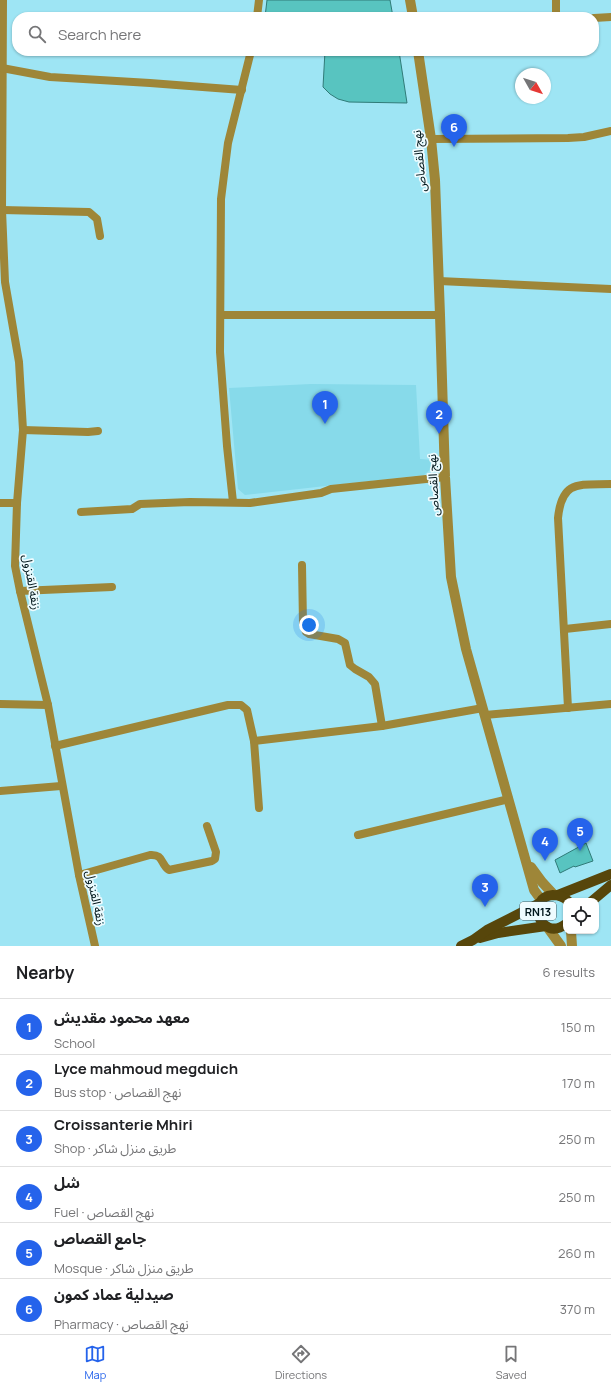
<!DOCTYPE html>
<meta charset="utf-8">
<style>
:root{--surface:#fff;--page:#f2f2f2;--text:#202124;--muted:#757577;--line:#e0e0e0;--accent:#2563eb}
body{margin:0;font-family:Manrope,"Noto Sans Arabic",sans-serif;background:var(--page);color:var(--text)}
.controls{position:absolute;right:12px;bottom:12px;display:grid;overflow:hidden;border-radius:8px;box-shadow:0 1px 3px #0004}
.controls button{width:36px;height:36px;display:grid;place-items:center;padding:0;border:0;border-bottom:1px solid var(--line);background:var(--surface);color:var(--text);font:20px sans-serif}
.compass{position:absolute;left:515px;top:68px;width:36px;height:36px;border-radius:50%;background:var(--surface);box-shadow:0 1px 3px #0004;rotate:129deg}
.you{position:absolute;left:309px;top:625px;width:14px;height:14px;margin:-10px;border:3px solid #fff;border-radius:50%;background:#1a73e8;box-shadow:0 0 0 6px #1a73e833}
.badge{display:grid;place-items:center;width:26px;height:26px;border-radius:50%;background:var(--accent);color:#fff;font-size:13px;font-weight:700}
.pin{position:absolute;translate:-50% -33px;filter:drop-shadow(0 1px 2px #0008)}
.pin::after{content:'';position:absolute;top:21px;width:14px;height:12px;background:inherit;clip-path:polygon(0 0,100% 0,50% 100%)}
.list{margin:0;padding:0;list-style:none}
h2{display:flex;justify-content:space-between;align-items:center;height:52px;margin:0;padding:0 16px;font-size:17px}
h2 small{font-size:13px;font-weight:400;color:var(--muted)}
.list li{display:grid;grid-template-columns:26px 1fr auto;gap:12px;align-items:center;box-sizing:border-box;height:56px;padding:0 16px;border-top:1px solid var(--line)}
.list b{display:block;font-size:15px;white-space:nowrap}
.list p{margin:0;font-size:13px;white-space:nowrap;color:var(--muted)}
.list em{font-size:13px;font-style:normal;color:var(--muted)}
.icon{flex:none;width:22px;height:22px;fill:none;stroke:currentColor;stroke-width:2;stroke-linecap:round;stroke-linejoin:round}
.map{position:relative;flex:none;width:611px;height:946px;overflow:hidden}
.search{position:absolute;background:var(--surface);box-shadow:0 1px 3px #0004;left:12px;right:12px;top:12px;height:44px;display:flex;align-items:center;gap:10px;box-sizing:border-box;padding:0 14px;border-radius:16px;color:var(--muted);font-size:15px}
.sheet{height:388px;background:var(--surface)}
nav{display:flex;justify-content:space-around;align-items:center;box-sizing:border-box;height:56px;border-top:1px solid var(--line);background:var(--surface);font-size:11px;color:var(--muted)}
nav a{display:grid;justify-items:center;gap:2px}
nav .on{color:var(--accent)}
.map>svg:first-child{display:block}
.built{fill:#87daea}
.building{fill:#58c4c0;stroke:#307b78}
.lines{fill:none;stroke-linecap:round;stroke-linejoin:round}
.minor{stroke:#9e8638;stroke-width:8}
.tertiary{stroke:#9e8638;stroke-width:10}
.primary{stroke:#57460b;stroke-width:10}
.labels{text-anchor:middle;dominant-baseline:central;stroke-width:3.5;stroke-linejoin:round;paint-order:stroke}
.shield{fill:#eefbfe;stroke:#475b5f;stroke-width:1}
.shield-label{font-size:11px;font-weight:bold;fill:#00161b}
.street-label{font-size:12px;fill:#00161b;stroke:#eefbfe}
</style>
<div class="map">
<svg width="611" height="946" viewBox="0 0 611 946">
<rect width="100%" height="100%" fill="#9ee5f4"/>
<path class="built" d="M311 384 416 385 420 459 433 460V467L424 475 245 495 238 489 229 388Z"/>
<g class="building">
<path d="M267 0H390L393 17H265Z"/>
<path d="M325 51H399L407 103 349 102 338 99 330 94 323 87Z"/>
<path d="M586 843 593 861 575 867 574 866 560 873 555 860Z"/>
</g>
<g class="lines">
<g class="minor">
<path d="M3 0 2 210 5 282 19 362 23 430 17 503 15 566 20 591 48 705 79 875 95 946"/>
<path d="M556 0V17"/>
<path d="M257 17 259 0"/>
<path d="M594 18 611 17"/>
<path d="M2 68 50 77 150 83 242 90"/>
<path d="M431 139 568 138 584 137 611 131"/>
<path d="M2 210 89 212 97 219 100 236"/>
<path d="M439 281 611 289"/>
<path d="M221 315H440"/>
<path d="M23 430 88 432 98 431"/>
<path d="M233 502 227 446 220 352 221 199 228 143 251 51"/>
<path d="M0 503H17"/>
<path d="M81 512 132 509 140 504 190 502 250 503 321 493 331 489 445 477"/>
<path d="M302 565 303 624 306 632 309 634 338 639 345 643 350 665 355 669 369 677 375 684 382 726"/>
<path d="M20 591 112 587"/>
<path d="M565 629 611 624"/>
<path d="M0 704 48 705"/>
<path d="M568 708 558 518C562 479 580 485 611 484"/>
<path d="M485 715 611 704"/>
<path d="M254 741 382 726 483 708"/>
<path d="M55 746 228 705H241L247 710 254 741 259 808"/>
<path d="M0 791 61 786"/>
<path d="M358 835 509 799"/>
<path d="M79 875 150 855C164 854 160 864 169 870L212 861 215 859 216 852 207 826"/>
</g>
<g class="tertiary">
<path d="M410 0 413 17"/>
<path d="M418 51 431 139 435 180 440 315 445 477 451 577 466 649 534 890 542 901"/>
<path d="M531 867 542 882 554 895"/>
<path d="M548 928 561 946"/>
<path d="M571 931 572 946"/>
</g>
<g class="primary">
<path d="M558 895 611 874"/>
<path d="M592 901 611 885"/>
<path d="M566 924C540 943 525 897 553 895 559 895 564 897 568 901"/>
<path d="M480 938 498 933 546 926"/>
<path d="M461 946 473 940 487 930 540 903"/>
</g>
</g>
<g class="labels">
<rect class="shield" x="520" y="902" width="36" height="18" rx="3"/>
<g class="shield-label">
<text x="538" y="911">RN13</text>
</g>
<g class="street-label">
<text transform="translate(419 161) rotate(-95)">نهج القصاص</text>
<text transform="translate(433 485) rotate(-93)">نهج القصاص</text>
<text transform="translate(32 582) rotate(80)">زنقة القنزول</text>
<text transform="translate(96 898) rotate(78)">زنقة القنزول</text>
</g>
</g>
</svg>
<div class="controls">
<button><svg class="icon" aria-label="locate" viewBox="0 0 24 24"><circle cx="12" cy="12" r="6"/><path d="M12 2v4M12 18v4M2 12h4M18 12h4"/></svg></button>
</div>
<svg class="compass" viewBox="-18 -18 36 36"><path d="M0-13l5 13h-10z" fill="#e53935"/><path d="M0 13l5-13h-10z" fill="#757577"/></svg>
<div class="you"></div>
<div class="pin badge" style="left:325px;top:424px">1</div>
<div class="pin badge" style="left:439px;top:434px">2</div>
<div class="pin badge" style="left:485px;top:907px">3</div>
<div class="pin badge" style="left:545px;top:861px">4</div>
<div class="pin badge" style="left:580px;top:851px">5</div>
<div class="pin badge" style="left:454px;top:147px">6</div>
<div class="search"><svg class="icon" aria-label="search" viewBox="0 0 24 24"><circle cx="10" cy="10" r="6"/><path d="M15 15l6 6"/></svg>Search here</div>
</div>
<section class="sheet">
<h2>Nearby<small>6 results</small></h2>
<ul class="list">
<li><span class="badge">1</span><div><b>معهد محمود مقديش</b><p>School</p></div><em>150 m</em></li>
<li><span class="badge">2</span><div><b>Lyce mahmoud megduich</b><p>Bus stop · نهج القصاص</p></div><em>170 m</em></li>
<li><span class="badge">3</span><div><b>Croissanterie Mhiri</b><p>Shop · طريق منزل شاكر</p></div><em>250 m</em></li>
<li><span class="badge">4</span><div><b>شل</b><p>Fuel · نهج القصاص</p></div><em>250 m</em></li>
<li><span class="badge">5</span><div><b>جامع القصاص</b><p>Mosque · طريق منزل شاكر</p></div><em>260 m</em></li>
<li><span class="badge">6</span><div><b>صيدلية عماد كمون</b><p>Pharmacy · نهج القصاص</p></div><em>370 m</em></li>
</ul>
</section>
<nav>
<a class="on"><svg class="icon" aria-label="map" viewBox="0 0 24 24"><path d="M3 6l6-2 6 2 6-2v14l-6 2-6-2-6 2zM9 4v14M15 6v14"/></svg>Map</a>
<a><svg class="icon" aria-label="directions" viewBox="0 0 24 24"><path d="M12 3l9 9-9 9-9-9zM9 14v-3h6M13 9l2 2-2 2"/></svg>Directions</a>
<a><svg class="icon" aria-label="saved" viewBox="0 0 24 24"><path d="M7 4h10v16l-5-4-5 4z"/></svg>Saved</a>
</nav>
